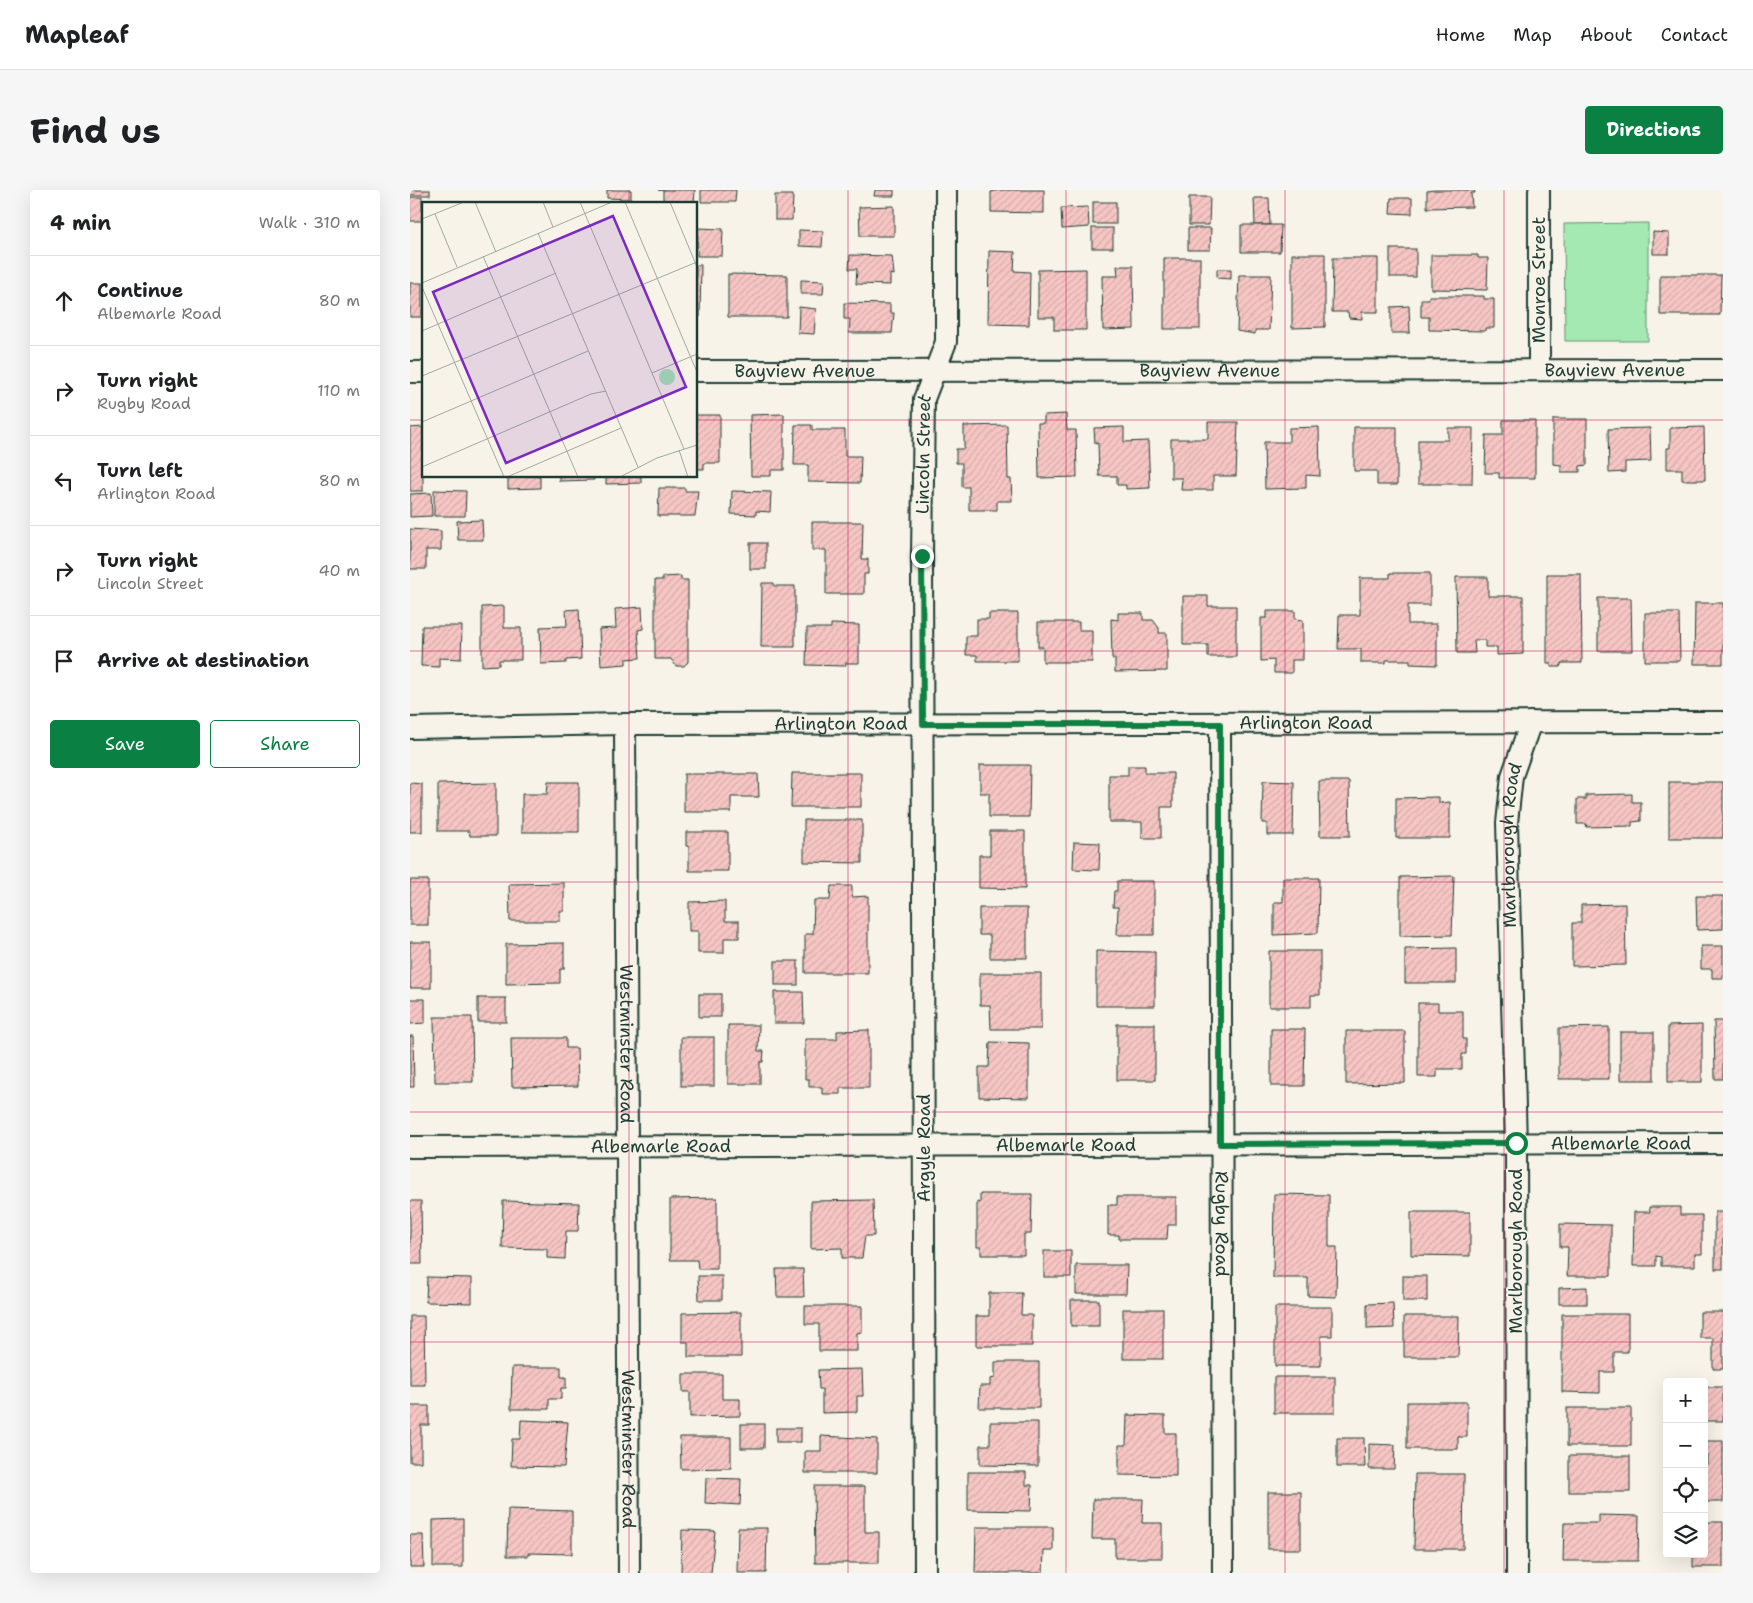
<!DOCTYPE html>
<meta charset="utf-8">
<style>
:root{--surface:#fff;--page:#f6f6f6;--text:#202124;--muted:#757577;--line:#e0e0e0;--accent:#0b8043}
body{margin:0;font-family:"Shantell Sans",sans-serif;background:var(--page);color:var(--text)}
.controls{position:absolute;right:15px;bottom:15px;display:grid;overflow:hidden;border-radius:5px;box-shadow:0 5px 20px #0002}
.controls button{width:45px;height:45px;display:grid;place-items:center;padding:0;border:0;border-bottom:1px solid var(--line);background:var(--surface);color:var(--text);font:25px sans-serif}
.stop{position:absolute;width:15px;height:15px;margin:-11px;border:4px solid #0b8043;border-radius:50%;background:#fff}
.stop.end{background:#0b8043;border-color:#fff;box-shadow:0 1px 5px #0008}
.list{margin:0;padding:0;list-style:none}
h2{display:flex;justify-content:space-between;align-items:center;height:65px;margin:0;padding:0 20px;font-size:21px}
h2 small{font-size:16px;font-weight:400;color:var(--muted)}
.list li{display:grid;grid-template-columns:32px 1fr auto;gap:15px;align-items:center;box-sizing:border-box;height:90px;padding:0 20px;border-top:1px solid var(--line)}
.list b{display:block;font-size:19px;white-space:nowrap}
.list p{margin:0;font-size:16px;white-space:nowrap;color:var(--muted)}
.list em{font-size:16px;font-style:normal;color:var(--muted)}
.actions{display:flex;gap:10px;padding:15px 20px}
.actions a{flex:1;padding:11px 0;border:1px solid var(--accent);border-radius:5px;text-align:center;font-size:18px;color:var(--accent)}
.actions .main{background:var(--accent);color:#fff}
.icon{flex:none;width:28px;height:28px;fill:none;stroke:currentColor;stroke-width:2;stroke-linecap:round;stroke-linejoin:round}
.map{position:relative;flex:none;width:1313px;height:1383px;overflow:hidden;border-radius:5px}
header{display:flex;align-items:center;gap:30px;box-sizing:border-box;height:70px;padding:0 25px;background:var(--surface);border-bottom:1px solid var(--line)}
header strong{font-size:24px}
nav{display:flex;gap:28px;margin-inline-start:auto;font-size:18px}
.intro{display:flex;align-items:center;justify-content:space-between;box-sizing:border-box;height:120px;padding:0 30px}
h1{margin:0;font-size:35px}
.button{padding:12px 22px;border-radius:5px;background:var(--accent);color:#fff;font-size:18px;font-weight:700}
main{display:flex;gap:30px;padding:0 30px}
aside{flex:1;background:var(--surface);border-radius:5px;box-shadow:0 5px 20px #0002}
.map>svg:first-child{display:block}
.grass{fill:#a4e8b2;stroke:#629273}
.building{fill:url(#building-hatch);stroke:#1f3d34}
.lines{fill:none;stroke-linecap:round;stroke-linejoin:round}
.minor-casing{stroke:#1f3d34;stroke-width:24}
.minor{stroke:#f7f3e8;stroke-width:20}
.route{stroke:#0b8043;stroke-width:6}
.grid{fill:none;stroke:#c2185b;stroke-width:1;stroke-opacity:0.55}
.labels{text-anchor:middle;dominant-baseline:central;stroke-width:4;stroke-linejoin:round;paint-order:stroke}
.street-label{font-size:18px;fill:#1f3d34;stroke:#f7f3e8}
.inset-road{fill:none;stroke:#a1aaa0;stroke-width:1}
.view{fill:#7b2cbf;fill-opacity:0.15;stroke:#7b2cbf;stroke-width:2.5}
.inset-edge{fill:none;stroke:#1f3d34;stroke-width:2.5}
</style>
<header>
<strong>Mapleaf</strong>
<nav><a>Home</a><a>Map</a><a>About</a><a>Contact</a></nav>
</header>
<div class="intro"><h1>Find us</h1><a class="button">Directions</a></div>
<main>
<aside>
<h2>4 min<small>Walk · 310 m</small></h2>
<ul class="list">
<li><svg class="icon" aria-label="ahead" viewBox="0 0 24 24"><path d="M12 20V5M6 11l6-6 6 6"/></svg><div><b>Continue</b><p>Albemarle Road</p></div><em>80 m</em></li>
<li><svg class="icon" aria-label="right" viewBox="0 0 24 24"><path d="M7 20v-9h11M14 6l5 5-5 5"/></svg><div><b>Turn right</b><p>Rugby Road</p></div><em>110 m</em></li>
<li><svg class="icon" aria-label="left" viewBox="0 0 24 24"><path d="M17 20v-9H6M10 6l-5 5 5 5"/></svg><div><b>Turn left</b><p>Arlington Road</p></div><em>80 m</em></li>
<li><svg class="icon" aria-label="right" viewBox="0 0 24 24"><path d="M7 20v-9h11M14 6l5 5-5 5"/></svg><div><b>Turn right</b><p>Lincoln Street</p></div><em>40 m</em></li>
<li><svg class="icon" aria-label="arrive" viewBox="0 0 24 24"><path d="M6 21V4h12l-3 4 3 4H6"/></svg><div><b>Arrive at destination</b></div></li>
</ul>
<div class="actions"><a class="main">Save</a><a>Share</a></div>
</aside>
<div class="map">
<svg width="1313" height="1383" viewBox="0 0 1313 1383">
<defs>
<pattern id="building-hatch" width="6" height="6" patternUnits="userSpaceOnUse" patternTransform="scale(1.25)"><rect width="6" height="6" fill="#f7c6c4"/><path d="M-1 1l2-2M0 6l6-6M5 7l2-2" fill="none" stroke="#d3aba9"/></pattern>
</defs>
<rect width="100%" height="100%" fill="#f7f3e8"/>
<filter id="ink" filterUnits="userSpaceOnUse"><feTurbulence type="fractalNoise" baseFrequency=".02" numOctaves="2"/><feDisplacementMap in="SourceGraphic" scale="10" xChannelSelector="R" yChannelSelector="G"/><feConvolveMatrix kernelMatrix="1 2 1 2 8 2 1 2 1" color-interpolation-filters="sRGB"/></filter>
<g filter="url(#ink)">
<path class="grass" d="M1238 33V151H1155L1154 34Z"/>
<g class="building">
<rect x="0" y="0" width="20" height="5"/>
<path d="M197 0H221V9L197 8Z"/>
<path d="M248 0H285L284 14H253V0Z"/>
<path d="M291 0H326L325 12H291Z"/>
<path d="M465 0H484V6H464Z"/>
<path d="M590 0H634V23L581 22V2Z"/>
<path d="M1024 0H1064L1065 3H1061L1062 17 1017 18V1Z"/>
<path d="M365 5H383L382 30H365Z"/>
<rect x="0" y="7" width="12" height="24"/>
<path d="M779 7H800L799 35H779Z"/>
<path d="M844 8H859L860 35H845Z"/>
<path d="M981 8H1002V24L980 23Z"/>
<rect x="683" y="12" width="23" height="22"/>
<path d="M484 16V46H450L449 17Z"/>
<path d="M678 17 679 37 652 39 651 18Z"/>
<path d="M831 35H871L870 62H831Z"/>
<path d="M288 38 313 39 312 66H287Z"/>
<rect x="682" y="38" width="21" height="20"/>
<path d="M778 38H801L800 60H778Z"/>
<path d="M389 40 413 41 412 57 389 56Z"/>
<path d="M1243 42 1259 43V64H1243Z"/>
<rect x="980" y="59" width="26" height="28"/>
<path d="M579 61 605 62 604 81 620 82 619 135 578 134Z"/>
<path d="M882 64H915V137L882 138Z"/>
<path d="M440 65 482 66 484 85 480 84V95L446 94 447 79H439Z"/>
<path d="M1021 65H1068V68H1078L1077 100 1021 99Z"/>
<rect x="754" y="68" width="36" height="71"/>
<path d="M923 68H968V122H952V129L939 128 938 122H922Z"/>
<path d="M286 75H291L290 127H286Z"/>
<path d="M707 76H723L724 139 693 140 692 86H708Z"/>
<path d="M676 79V140H644V127H628V80Z"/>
<path d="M807 79H821V89L807 88Z"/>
<path d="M318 84 377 85V127H318Z"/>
<path d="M829 85H861L859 140H845V144L827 141Z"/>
<path d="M1250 85H1311L1310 125H1250Z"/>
<path d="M391 90 414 91 413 104H391Z"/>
<rect x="0" y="93" width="12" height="34"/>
<path d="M1019 106H1074V109H1084V138H1075V141L1019 140V127H1011V109H1019Z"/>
<path d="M434 113 480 114V123H484L482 143H439L440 129H434Z"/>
<path d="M999 116 1000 143H981V117Z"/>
<path d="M389 117 406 119 404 144 388 143Z"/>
<path d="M374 224V280H361V286H341L340 225Z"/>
<path d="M656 224 657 240H666L667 287 629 288 628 233H634V225Z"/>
<path d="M286 225H310V273H294V279H286Z"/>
<path d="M1143 229H1177V275L1170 276V282H1151V275L1143 274Z"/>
<path d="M1093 230H1125V288H1089V283H1075L1076 245H1093Z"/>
<path d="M798 232H828L826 286H803V300H771L772 288H761V249H798Z"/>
<path d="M385 235H402V240H435V266H451L450 293 398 292V275H384Z"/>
<path d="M597 235 598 289H601L602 311H587V320H559V297H552V273H546V259H554V236Z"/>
<path d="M13 237V301H0V238Z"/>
<path d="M714 237V252L738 251 740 298 716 299V295H707V286H689L688 253 685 254 684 238Z"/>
<path d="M909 237 910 286 896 285V298L855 299 854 252H879V238Z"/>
<path d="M944 237H987V295H967V281H944Z"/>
<path d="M1294 237 1295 290H1272V279H1257V258H1260V238Z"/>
<path d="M1038 238H1063L1062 294H1008V250H1038Z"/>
<path d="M1240 238 1241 271 1215 272V282L1199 283 1198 239Z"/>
<path d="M98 286H130V298L98 299Z"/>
<path d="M149 286H184V290L149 291Z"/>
<path d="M196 286H231V293L196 294Z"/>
<path d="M249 298H275V301H288L285 326H248Z"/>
<path d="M24 300 56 301 55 326H24Z"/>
<path d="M322 301 361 302 360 322 346 321V325L321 324Z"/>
<path d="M21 303 22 326 0 327V304Z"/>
<path d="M72 330 73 350H48L47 331Z"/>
<path d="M402 332H453L452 369H458V384H454V404H416V360H402Z"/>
<path d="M0 339 31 341V360H16V379H0Z"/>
<rect x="340" y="353" width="16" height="26"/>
<path d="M980 383H1020V415H998V434H1027V475L1000 474V470H976V473H951V459H928L929 425H950V388H980Z"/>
<path d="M1137 384H1171L1172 473H1152L1150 477H1141V473H1137Z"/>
<path d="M271 386V390H278V472L274 476H266L261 469H245V390H253V387Z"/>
<path d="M1046 387H1078V406H1113V464L1087 465V457H1075V450H1064L1065 463H1047Z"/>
<path d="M352 393H364V396H385V457H351Z"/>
<path d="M773 406H798V416H826V467H798V455H773Z"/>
<path d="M1188 408H1221L1222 461H1188Z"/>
<path d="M1285 413H1313V474H1284Z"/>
<path d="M94 416V438H111V470H89V475L72 476V417Z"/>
<path d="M232 417 233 439 228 440 230 468 216 469V474L191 476 189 439 206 438 205 419Z"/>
<path d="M169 419 171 469 156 470V473L131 474 130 437 157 436 156 420Z"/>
<path d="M857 421H885V429L893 430V470H882V483H864V470L851 471V428H857Z"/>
<path d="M579 423H608V471H567V465H556V446H567V429H579Z"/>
<path d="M708 423H733V430H743L749 438V443H757V481L705 482V469H702L701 429 708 430Z"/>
<path d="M1235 423H1269L1270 471H1235Z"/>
<path d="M628 432H669V440H682V472H633V457H628Z"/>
<path d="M421 434 449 435V473H436L435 476 396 475 397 438H421Z"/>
<path d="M12 436H52L51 469 29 468V477L11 476Z"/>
<path d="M570 575H620L619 627H579V603H570Z"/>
<path d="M718 576H735V583H763V617H751V648H732V632H699V585H718Z"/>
<path d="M382 583H451V617H381Z"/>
<path d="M274 584H348L349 607H321V622H274Z"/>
<path d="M853 591 884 592 883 645H857V633H852Z"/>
<path d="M909 591H939L940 646H910Z"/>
<path d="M138 592H169V642H112V604H137Z"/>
<rect x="1259" y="592" width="54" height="56"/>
<path d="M0 593 12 594V642H0Z"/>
<path d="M86 593V646H60L59 641H28V594Z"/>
<path d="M1222 604V612H1231V631L1222 632V636L1176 637 1177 634H1167V609H1176V605Z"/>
<path d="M1029 607V613L1040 612V648H986V608Z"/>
<path d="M394 630H452V673L394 672Z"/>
<path d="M580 641H615V699L569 698V665H580Z"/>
<path d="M276 642H318V681H279V656H276Z"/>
<path d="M664 652 690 653 689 680 663 679Z"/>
<path d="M1044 686 1042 745 990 746V687Z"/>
<path d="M873 688H909L908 743 864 745V712H873Z"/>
<rect x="0" y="690" width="18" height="45"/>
<path d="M707 691H744V745H707L708 717H703L704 701H707Z"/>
<path d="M154 693V721H150V731H100L99 694Z"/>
<path d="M421 696H442V707L458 706V783H395V744H403L404 710H420Z"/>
<path d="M1286 706H1313V739L1287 740Z"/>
<path d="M315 711V731H329V748H314V763H288V741H279V712Z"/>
<path d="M1215 714 1216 775 1162 776V733H1171V715Z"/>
<path d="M569 718H617V768H580V745H569Z"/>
<rect x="0" y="752" width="21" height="46"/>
<path d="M154 753V779H150V793L96 794V754Z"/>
<path d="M1291 756H1313V788H1302V779H1291Z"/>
<path d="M1046 758V793H995V759Z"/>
<path d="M686 761 745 762V816H686Z"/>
<path d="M859 761H910V805H901V817H859Z"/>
<rect x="365" y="771" width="23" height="24"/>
<path d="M570 783H631V839H581L580 815H570Z"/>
<path d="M364 802H393L394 833H364Z"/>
<rect x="289" y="804" width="22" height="23"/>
<rect x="68" y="808" width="28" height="24"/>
<path d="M0 809H15V833L0 834Z"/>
<path d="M1008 813H1028V821H1053V849H1056V864H1052V879H1027V887H1008Z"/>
<path d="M24 827H62L63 892H25Z"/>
<path d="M1304 831H1313V889H1305Z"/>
<rect x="707" y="834" width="38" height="56"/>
<path d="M318 835H349L348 861H354L353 872H350V894H318Z"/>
<path d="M1292 835V892H1258V836Z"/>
<path d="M1199 837V889H1149V838Z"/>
<path d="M861 839H895L894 896H861Z"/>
<path d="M459 840V898H430V904H412V897H399V889H395V849H427V841Z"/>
<path d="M936 841H995V893L936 894Z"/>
<rect x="1210" y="842" width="34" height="48"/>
<path d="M0 846H3L4 897H0Z"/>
<rect x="271" y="847" width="33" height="49"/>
<path d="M101 848H156V858H167L168 896 102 897Z"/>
<path d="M580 852 619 853V908L569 907V877H579Z"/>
<path d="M570 1004H622L621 1044H614V1065H571V1057H567V1012L570 1013Z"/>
<path d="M864 1004 919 1005V1057H927L926 1107 898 1106V1088H863Z"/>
<path d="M707 1007H766V1035H758L757 1049H709V1045H698V1015H707Z"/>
<path d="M307 1008V1079H288L287 1070H260V1009Z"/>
<path d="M463 1010 464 1046H455L452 1068H432V1058L401 1059V1011Z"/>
<path d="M0 1011H11L12 1074H0Z"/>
<path d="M93 1011 169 1013 168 1041H156L155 1069 137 1068V1059L92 1058Z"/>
<path d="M1239 1017H1270V1025H1292V1064H1285V1076H1251V1067L1246 1066V1076H1223L1224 1022H1240Z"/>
<path d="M1001 1022H1060V1066L1001 1065Z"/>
<rect x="1305" y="1022" width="8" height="57"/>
<path d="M1150 1034 1201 1035V1086H1157L1158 1057H1150Z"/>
<rect x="634" y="1061" width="27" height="26"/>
<path d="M666 1075H717L716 1104H666Z"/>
<path d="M366 1079H393L394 1107H367Z"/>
<path d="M288 1086H312V1110H289Z"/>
<rect x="993" y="1086" width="24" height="25"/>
<path d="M17 1087 62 1088V1113L16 1112Z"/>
<path d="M1177 1097V1114H1149V1098Z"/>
<path d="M579 1103H612L611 1125H622V1156H566V1126H579Z"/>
<rect x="661" y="1110" width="28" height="26"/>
<path d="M983 1113 984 1138 957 1139V1114Z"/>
<path d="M395 1116H452V1142L447 1143V1161H409V1134H395Z"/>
<path d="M865 1117H922V1146H911V1176H865Z"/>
<rect x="713" y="1119" width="40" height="50"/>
<path d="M331 1122V1167H278V1152H272V1123Z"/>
<path d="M1290 1122H1313V1179H1303V1148H1290Z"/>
<path d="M1152 1124H1218V1162H1204V1182H1190V1203L1152 1202Z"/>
<path d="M0 1126H14L15 1195H0Z"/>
<path d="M994 1126H1049L1048 1167H994Z"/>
<path d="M585 1172H629V1218H569L570 1196H580V1189L585 1188Z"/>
<path d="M102 1177H151V1187H156V1198H151V1209H139V1219H101Z"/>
<path d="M452 1179 453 1206H447V1222L412 1223V1199H409L408 1180Z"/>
<path d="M273 1184H312V1209H330V1226L280 1227V1202H273Z"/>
<rect x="864" y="1187" width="61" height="36"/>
<rect x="1294" y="1197" width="19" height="34"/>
<path d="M997 1212H1057V1247H1048V1259H997Z"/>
<path d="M0 1216H19V1235H11V1272H0Z"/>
<rect x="1157" y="1218" width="64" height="38"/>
<path d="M717 1225 755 1226V1243H766V1286L709 1285V1255H716Z"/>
<path d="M111 1230 158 1232 154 1277 101 1276 102 1249H110Z"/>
<path d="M580 1232H628V1276L570 1275V1255H580Z"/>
<rect x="331" y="1234" width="23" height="24"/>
<rect x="366" y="1238" width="25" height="14"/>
<path d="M411 1246 467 1249V1283H395V1261H411Z"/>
<path d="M270 1247H321V1278L271 1279Z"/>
<path d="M927 1248H954L955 1277H927Z"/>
<path d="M1297 1251H1313V1312H1297L1294 1274H1297Z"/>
<path d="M959 1254 985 1255 984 1279H959Z"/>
<rect x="1159" y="1266" width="61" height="36"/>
<path d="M558 1282H616V1295H622L621 1321 558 1320Z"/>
<path d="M1005 1284H1054L1053 1359H1004Z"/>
<path d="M296 1288 331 1289 330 1315 295 1313Z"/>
<path d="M404 1296H455V1342H469V1373H405Z"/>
<rect x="858" y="1302" width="33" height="57"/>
<path d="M683 1309H733L732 1333H752V1368H705V1349H682Z"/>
<path d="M98 1319 162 1321V1364L118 1363V1366H97Z"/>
<path d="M1189 1325 1229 1326 1228 1371H1153L1154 1333H1189Z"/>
<path d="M53 1329V1377H23V1330Z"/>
<path d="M1294 1332H1313V1377H1283V1364H1294Z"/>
<path d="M566 1337H643V1361H634L633 1383H565Z"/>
<path d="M328 1338H357L356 1383H327Z"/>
<path d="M272 1340 305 1341 301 1383H271Z"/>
<path d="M0 1345H13L14 1377H0Z"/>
</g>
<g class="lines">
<defs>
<g id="minor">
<path d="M1129 0V179"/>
<path id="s1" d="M286 181 1313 180"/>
<path d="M0 182H14"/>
<path id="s2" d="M215 534 219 1383"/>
<path id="s3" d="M810 534 813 1383"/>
<path id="s4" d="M0 538 215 534 1313 532"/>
<path id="s5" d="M0 957 1313 953"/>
<path id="s6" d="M515 1383 512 366 514 209 536 152V0"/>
<path id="s7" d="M1107 1383 1106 953 1097 633 1102 586 1121 532"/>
</g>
</defs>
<use href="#minor" class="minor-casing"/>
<use href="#minor" class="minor"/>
</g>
</g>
<g class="lines" filter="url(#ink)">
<path class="route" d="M512 366 513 534H810V954L1106 953"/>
</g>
<path class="grid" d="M219 0V14M438 0V1383M656 0V1383M875 0V1383M1094 0V1383M0 230H14M286 230H1313M219 286V1383M0 461H1313M0 692H1313M0 922H1313M0 1152H1313"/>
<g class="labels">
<g class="street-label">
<text transform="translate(1129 90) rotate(-90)">Monroe Street</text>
<text stroke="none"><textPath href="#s1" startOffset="919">Bayview Avenue</textPath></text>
<text stroke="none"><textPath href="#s1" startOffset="109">Bayview Avenue</textPath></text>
<text stroke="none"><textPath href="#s1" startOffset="514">Bayview Avenue</textPath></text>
<text stroke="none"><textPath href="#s6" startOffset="1119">Lincoln Street</textPath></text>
<text stroke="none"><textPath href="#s4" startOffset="896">Arlington Road</textPath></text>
<text stroke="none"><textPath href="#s4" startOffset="431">Arlington Road</textPath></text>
<text stroke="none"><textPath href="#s7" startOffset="728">Marlborough Road</textPath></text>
<text stroke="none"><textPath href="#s2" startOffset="320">Westminster Road</textPath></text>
<text stroke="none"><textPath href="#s5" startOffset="1211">Albemarle Road</textPath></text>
<text stroke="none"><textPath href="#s5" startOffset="656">Albemarle Road</textPath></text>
<text stroke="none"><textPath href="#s5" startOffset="251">Albemarle Road</textPath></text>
<text transform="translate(514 958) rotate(-90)">Argyle Road</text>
<text stroke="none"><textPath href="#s3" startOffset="500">Rugby Road</textPath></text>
<text transform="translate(1106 1061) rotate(-90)">Marlborough Road</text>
<text stroke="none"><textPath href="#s2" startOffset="725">Westminster Road</textPath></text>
</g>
</g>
<g transform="translate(12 12)">
<rect width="275" height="275" fill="#f7f3e8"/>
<path d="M237 175a8 8 0 1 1 16 0a8 8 0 1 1-16 0Z" fill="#a4e8b2"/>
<path class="inset-road" d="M53 0 74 50M121 0 131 25M158 0 262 247M203 0 275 170M248 0 275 65M13 12 35 65M0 17 42 0M116 31 216 265M61 54 156 275M0 81 190 0M0 85 82 275M0 129 134 71M230 171 275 152M0 174 275 60M0 220 166 149M257 248 266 275M0 265 169 192 184 189M85 275 199 226M198 275 235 256 275 243"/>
<path class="view" d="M191 14 264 185 84 261 11 90Z"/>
<rect width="275" height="275" class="inset-edge"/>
</g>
</svg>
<div class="controls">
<button>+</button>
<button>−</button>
<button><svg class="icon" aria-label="locate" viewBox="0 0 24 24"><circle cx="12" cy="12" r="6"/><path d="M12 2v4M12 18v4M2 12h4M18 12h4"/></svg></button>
<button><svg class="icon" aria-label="layers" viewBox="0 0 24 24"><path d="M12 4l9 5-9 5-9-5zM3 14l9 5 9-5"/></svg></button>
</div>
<div class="stop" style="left:1106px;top:953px"></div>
<div class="stop end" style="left:512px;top:366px"></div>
</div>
</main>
